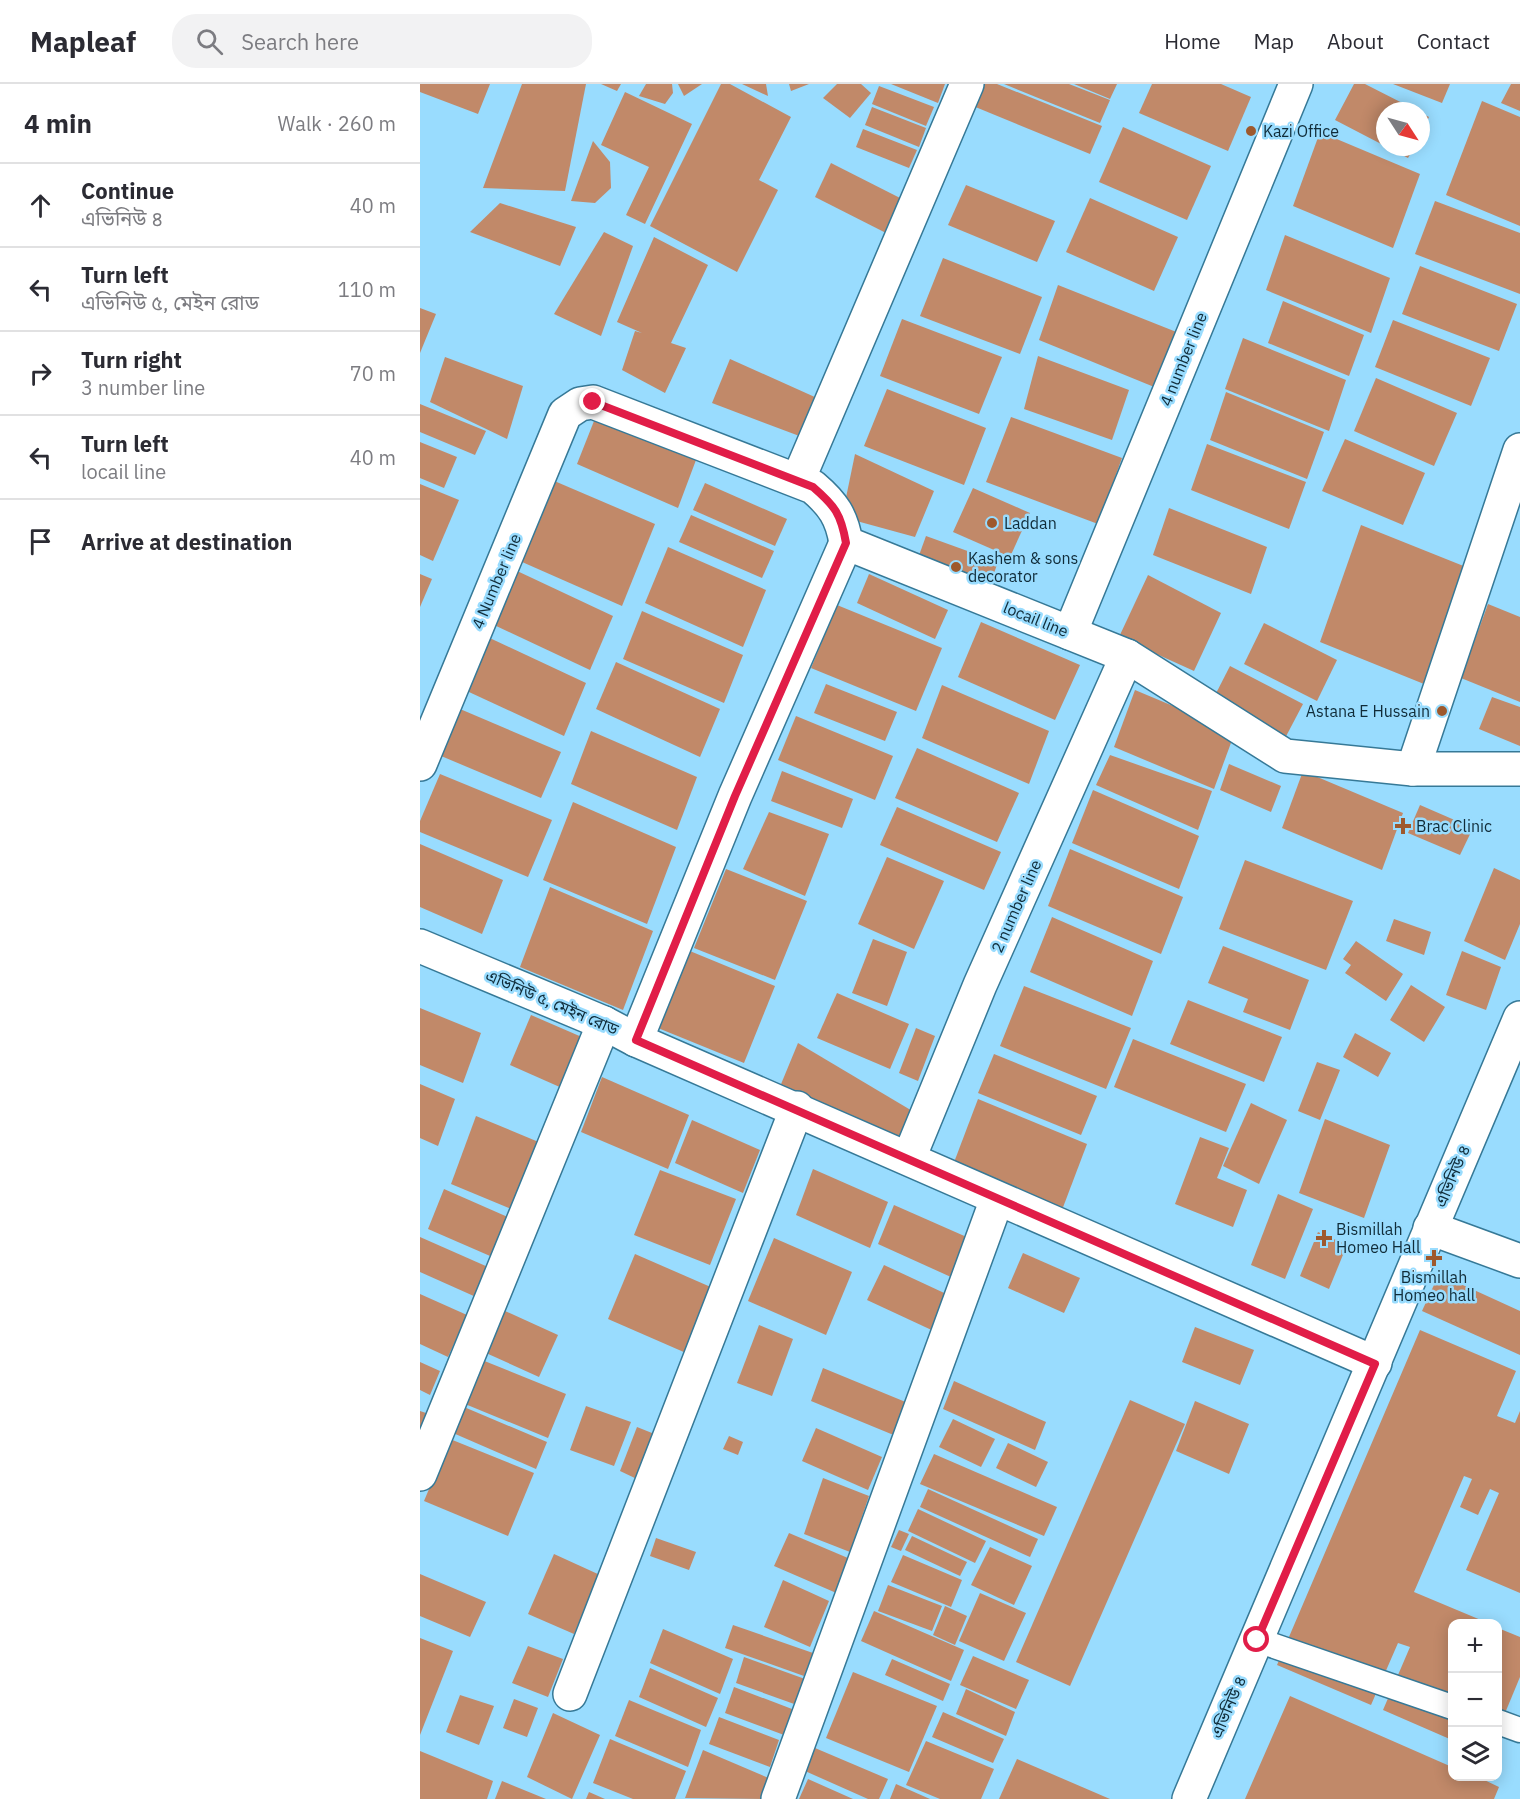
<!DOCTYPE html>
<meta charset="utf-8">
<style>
:root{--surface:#fff;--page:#f2f2f3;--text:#2b2b33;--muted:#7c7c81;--line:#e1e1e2}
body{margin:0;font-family:"IBM Plex Sans","Noto Sans Bengali",sans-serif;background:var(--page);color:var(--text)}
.controls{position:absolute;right:18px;bottom:18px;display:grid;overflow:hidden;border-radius:12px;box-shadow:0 3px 15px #0003}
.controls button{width:54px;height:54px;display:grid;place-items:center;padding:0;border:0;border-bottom:2px solid var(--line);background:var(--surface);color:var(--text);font:30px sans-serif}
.compass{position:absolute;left:956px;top:18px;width:54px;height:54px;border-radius:50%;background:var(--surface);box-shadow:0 3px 15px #0003;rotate:126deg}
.stop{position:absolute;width:18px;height:18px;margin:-14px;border:4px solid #e11d48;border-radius:50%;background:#fff}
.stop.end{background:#e11d48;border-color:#fff;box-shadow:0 2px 6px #0008}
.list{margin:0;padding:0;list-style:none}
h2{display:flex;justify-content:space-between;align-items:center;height:78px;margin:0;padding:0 24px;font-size:26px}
h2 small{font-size:20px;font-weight:400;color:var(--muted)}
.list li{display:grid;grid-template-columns:39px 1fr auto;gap:18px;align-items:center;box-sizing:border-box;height:84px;padding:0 24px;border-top:2px solid var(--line)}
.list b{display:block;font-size:22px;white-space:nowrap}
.list p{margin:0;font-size:20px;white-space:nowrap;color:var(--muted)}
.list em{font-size:20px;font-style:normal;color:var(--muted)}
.icon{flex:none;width:33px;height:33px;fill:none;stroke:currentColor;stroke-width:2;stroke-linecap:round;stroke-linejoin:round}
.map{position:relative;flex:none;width:1100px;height:1715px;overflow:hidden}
header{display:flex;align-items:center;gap:36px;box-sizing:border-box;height:84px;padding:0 30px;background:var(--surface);border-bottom:2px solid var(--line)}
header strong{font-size:28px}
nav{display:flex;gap:33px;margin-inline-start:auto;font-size:21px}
.search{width:420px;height:54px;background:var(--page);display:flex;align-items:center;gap:15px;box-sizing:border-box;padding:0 21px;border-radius:24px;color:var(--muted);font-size:22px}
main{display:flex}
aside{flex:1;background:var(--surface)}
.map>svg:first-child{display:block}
.building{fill:#c18969}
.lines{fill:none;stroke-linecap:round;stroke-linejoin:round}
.lane-casing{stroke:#367997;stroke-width:27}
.street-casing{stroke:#367997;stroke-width:36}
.secondary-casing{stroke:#367997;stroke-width:36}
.lane{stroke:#fff;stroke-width:24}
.street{stroke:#fff;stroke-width:33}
.secondary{stroke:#fff;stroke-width:33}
.route{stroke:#e11d48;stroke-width:8}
.poi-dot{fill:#9e592d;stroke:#99dcfe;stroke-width:2}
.labels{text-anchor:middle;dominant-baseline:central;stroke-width:5;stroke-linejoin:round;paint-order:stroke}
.poi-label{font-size:16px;fill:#102c39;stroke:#99dcfe;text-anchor:start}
.street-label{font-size:16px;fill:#102c39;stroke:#99dcfe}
</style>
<header>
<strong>Mapleaf</strong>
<div class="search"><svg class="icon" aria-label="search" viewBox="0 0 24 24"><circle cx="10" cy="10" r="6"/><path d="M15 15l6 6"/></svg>Search here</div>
<nav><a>Home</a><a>Map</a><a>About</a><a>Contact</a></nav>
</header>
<main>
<aside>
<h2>4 min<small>Walk · 260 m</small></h2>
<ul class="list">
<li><svg class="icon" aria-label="ahead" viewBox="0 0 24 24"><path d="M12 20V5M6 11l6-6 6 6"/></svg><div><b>Continue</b><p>এভিনিউ ৪</p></div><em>40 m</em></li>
<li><svg class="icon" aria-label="left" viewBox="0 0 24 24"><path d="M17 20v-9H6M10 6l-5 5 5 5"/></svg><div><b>Turn left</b><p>এভিনিউ ৫, মেইন রোড</p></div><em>110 m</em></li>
<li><svg class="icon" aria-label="right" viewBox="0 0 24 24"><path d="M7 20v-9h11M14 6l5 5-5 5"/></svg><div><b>Turn right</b><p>3 number line</p></div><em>70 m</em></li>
<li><svg class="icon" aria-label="left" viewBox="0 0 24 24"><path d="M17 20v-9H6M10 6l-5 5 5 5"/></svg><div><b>Turn left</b><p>locail line</p></div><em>40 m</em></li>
<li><svg class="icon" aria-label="arrive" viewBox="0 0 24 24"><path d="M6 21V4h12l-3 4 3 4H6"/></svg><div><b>Arrive at destination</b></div></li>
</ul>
</aside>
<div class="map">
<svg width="1100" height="1715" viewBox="0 0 1100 1715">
<rect width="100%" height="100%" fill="#99dcfe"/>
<g class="building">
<path d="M0 0H70L58 30 0 8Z"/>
<path d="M102 0H166L145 107 63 104Z"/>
<path d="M181 0H201L197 7Z"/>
<path d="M226 0H252L253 9 245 20 219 12Z"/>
<path d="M258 0H282L264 12Z"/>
<path d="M301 0H310L371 33 339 96 358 106 317 188 230 142Z"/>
<path d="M322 0H346L348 12Z"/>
<path d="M369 0H389L371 7Z"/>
<path d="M417 0H441L451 9 430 34 403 14Z"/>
<path d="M471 0H525L518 19Z"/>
<path d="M562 0H577L682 42 670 70 553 22Z"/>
<path d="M584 0H649L690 16 680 39Z"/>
<path d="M654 0H697L690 15Z"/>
<path d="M732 0H801L831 13 808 67 719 29Z"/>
<path d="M934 0H945L998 27H965V62L915 36Z"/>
<path d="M973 0H1030L1022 19Z"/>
<path d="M1091 0H1100V27L1081 19Z"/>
<path d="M459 2 514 23 506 42 452 20Z"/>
<path d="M205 8 272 40 225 140 206 131 229 83 181 61Z"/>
<path d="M1062 17 1100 33V142L1026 111Z"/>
<path d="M452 23 506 44 499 63 445 41Z"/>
<path d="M1001 29 1009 33 1001 49Z"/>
<path d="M703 43 791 82 767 136 679 98Z"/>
<path d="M443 45 497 66 489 84 436 63Z"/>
<path d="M900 48 1000 90 973 164 873 122Z"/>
<path d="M173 57 190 78 191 104 175 119 151 117Z"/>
<path d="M967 63H994L988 74Z"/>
<path d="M411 79 484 116 468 150 395 113Z"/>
<path d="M546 101 635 137 617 178 528 141Z"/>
<path d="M670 114 758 153 734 207 646 168Z"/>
<path d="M1015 117 1100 149V210L995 170Z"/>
<path d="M80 119 156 143 140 182 50 148Z"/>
<path d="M184 148 213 162 181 252 134 230Z"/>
<path d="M865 151 970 194 951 249 846 206Z"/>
<path d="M234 153 288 181 251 259 266 264 245 309 202 286 215 247 222 249 197 238Z"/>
<path d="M523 174 622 213 600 270 500 232Z"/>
<path d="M1000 182 1097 220 1079 267 982 230Z"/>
<path d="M638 201 764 251 744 307 619 256Z"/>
<path d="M863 217 944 251 929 292 848 259Z"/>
<path d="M0 224 16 230 0 269Z"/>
<path d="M482 235 582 273 559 330 460 292Z"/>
<path d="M973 236 1070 274 1051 322 955 283Z"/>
<path d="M823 254 926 296 909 347 805 305Z"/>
<path d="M618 272 709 306 692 356 604 325Z"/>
<path d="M25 273 103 302 87 355 10 318Z"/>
<path d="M310 275 397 314 382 353 292 319Z"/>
<path d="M956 294 1037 329 1014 382 934 347Z"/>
<path d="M467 305 566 344 544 401 444 362Z"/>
<path d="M806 308 904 348 887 395 790 356Z"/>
<path d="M0 320 66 347 55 371 0 348Z"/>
<path d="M176 332 276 376 258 424 157 380Z"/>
<path d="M591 333 702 374 678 440 566 398Z"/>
<path d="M925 355 1005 389 983 441 902 407Z"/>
<path d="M0 358 37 373 24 404 0 394Z"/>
<path d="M787 360 886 398 869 445 771 406Z"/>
<path d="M435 370 514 407 495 453 422 433Z"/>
<path d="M125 393 235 440 202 522 93 474Z"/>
<path d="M285 399 367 435 355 462 273 426Z"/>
<path d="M0 400 39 416 13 477 0 471Z"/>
<path d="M553 404 610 429 590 473 533 448Z"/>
<path d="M749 424 847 463 831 510 733 471Z"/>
<path d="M271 431 354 467 342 494 259 458Z"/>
<path d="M941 441 1046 483 1004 600 900 558Z"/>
<path d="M506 452 578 478 565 514 493 488Z"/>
<path d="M248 463 346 506 323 563 225 519Z"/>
<path d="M95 486 193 532 170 586 72 540Z"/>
<path d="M0 490 12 495 0 523Z"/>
<path d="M449 490 528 526 515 555 437 519Z"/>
<path d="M728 491 801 529 774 587 699 553Z"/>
<path d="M1068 520 1100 533V618L1041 594Z"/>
<path d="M417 521 522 564 496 627 391 584Z"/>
<path d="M222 527 323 571 304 619 203 575Z"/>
<path d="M561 538 660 581 635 636 538 593Z"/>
<path d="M844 539 917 576 897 617 824 580Z"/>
<path d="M59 549 166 599 144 652 36 602Z"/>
<path d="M196 578 300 625 280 673 176 625Z"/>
<path d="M810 582 883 620 862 660 789 623Z"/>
<path d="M406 600 477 628 465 657 394 629Z"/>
<path d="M522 601 629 647 609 700 502 654Z"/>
<path d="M715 606 815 648 794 705 694 663Z"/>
<path d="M1072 613 1100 623V662L1059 645Z"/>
<path d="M33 622 141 668 121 714 14 669Z"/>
<path d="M376 632 473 672 455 716 358 676Z"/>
<path d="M171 647 277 693 257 746 151 700Z"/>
<path d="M497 664 599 709 577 758 475 714Z"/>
<path d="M690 671 792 707 778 746 676 701Z"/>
<path d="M809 680 861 702 851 728 800 706Z"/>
<path d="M362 687 433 715 422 744 351 717Z"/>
<path d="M883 687 983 729 962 786 862 744Z"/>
<path d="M20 690 132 736 108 793 0 748V737Z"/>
<path d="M673 706 779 752 759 805 652 759Z"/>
<path d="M153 718 256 763 227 840 123 796Z"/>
<path d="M1000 721 1053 744 1040 771 988 749Z"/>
<path d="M477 723 581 768 564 806 460 761Z"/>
<path d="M349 728 409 750 385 812 323 785Z"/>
<path d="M0 760 83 796 62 850 0 823Z"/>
<path d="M650 765 763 813 741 870 628 822Z"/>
<path d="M467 773 524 797 494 865 438 840Z"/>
<path d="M825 776 933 817 906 886 799 845Z"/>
<path d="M1074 784 1100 796V840L1085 876 1044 857Z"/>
<path d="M306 785 387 817 355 896 274 864Z"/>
<path d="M130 803 233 847 203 926 100 883Z"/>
<path d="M632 833 733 877 712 932 610 888Z"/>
<path d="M974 835 1011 848 1004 871 966 857Z"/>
<path d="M453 855 487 868 467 922 432 909Z"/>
<path d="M936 857 983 890 966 917 925 889 931 881 923 875Z"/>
<path d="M803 862 889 896 870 946 823 928 828 915 788 899Z"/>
<path d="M265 865 355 902 324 979 233 942Z"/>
<path d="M1042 867 1081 883 1066 926 1026 911Z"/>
<path d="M991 901 1025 923 1004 958 970 936Z"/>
<path d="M604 902 711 944 686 1005 580 962Z"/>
<path d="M417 909 489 940 470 985 397 954Z"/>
<path d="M768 916 862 953 844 998 750 960Z"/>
<path d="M0 924 61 949 43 999 0 981Z"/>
<path d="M111 931 171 957 151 1008 90 981Z"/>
<path d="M496 944 515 952 498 997 479 989Z"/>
<path d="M935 949 971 969 958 993 923 973Z"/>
<path d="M713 955 826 1000 806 1048 694 1003Z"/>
<path d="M378 959 494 1028 476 1061 359 1005Z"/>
<path d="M574 970 677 1012 661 1051 558 1009Z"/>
<path d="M897 978 920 986 900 1036 878 1027Z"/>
<path d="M182 993 269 1031 248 1085 161 1048Z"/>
<path d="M0 1000 35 1015 18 1062 0 1054Z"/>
<path d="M558 1015 667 1060 642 1126 533 1081Z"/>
<path d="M831 1019 867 1036 839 1100 803 1082Z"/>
<path d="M56 1032 121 1059 96 1127 31 1100Z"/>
<path d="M905 1035 970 1061 944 1134 879 1109Z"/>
<path d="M272 1036 340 1066 323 1109 255 1079Z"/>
<path d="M780 1053 809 1064 797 1094 827 1106 813 1143 755 1120Z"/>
<path d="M393 1085 468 1118 450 1164 376 1131Z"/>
<path d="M240 1086 316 1115 290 1181 214 1151Z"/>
<path d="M24 1105 92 1135 77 1175 8 1145Z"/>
<path d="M858 1110 893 1125 865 1195 831 1181Z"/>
<path d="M474 1121 558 1158 542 1198 458 1160Z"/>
<path d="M898 1148 927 1161 909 1205 880 1192Z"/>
<path d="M0 1153 68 1183 56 1213 0 1188Z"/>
<path d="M354 1154 432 1188 406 1251 328 1217Z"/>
<path d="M603 1169 660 1194 644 1229 588 1204Z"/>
<path d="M215 1170 293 1204 266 1269 188 1235Z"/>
<path d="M464 1181 535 1214 518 1249 447 1216Z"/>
<path d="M1019 1190 1100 1227V1271L1002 1227Z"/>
<path d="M0 1210 47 1231 28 1273 0 1260Z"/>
<path d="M85 1227 138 1251 119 1293 66 1269Z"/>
<path d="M339 1241 373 1255 352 1312 317 1299Z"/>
<path d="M775 1243 834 1266 820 1301 762 1278Z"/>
<path d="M1000 1246 1096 1287 1077 1332 1095 1339 1100 1327V1509L1046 1486 1079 1409 1070 1405 1058 1431 1040 1423 1052 1395 1044 1392 994 1508 1068 1539 1032 1540V1656L963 1626 990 1563 978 1559 951 1621 857 1581Z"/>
<path d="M62 1276 146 1310 128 1354 45 1320Z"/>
<path d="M0 1278 20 1287 10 1311 0 1306Z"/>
<path d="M403 1284 488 1319 476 1352 391 1317Z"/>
<path d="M534 1297 626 1338 615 1366 523 1325Z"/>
<path d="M710 1316 765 1340 650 1602 596 1578Z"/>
<path d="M775 1317 829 1340 809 1390 756 1367Z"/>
<path d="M166 1322 211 1338 194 1382 150 1366Z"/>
<path d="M44 1323 127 1358 116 1385 33 1349Z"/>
<path d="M0 1327 6 1329 0 1345Z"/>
<path d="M533 1335 575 1355 561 1383 519 1363Z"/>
<path d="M217 1343 237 1351 219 1396 200 1387Z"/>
<path d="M396 1344 462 1373 448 1406 382 1377Z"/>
<path d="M309 1352 323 1358 318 1371 303 1365Z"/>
<path d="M30 1355 114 1389 88 1452 4 1417Z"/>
<path d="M588 1359 628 1378 616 1403 576 1384Z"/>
<path d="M514 1370 637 1423 624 1452 500 1400Z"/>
<path d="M403 1394 449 1412 430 1468 384 1450Z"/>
<path d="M508 1405 618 1455 610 1473 500 1423Z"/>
<path d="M498 1425 566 1457 555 1479 488 1447Z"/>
<path d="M479 1446 489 1450 481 1467 471 1463Z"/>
<path d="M369 1449 435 1477 421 1511 354 1482Z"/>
<path d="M492 1452 547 1478 540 1492 485 1466Z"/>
<path d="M236 1454 276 1468 269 1486 230 1472Z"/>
<path d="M570 1463 612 1482 594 1521 551 1501Z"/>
<path d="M134 1470 180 1491 154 1550 108 1530Z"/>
<path d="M483 1471 542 1496 531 1523 471 1498Z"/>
<path d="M0 1490 66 1518 50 1553 0 1532Z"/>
<path d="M363 1496 409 1517 390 1563 344 1543Z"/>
<path d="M468 1501 522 1522 512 1547 458 1527Z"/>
<path d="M560 1509 606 1529 584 1577 539 1557Z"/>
<path d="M525 1522 547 1532 535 1561 513 1551Z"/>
<path d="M454 1527 544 1566 531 1597 441 1557Z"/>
<path d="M313 1541 393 1569 384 1592 305 1564Z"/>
<path d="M1078 1544 1100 1553V1593L1078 1646Z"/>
<path d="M243 1545 313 1575 300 1610 230 1579Z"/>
<path d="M0 1554 33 1567 0 1651Z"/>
<path d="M108 1562 143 1575 128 1613 92 1599Z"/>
<path d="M553 1572 609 1596 596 1625 540 1601Z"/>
<path d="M324 1573 385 1595 377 1621 316 1599Z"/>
<path d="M472 1575 530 1600 523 1617 465 1591Z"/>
<path d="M230 1584 298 1614 286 1643 219 1613Z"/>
<path d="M433 1588 517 1622 489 1688 406 1654Z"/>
<path d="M314 1603 372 1625 364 1651 305 1629Z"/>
<path d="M546 1605 595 1628 586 1652 536 1630Z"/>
<path d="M40 1611 74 1622 59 1661 26 1648Z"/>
<path d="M870 1612 1032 1683V1692H1056L1079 1703 1074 1715H825Z"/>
<path d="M94 1615 118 1624 107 1653 83 1644Z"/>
<path d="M209 1616 281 1646 268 1683 195 1652Z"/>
<path d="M523 1628 584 1655 573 1679 512 1653Z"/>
<path d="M133 1629 180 1651 152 1715 107 1693Z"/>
<path d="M299 1633 359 1656 350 1683 289 1660Z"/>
<path d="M190 1655 266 1687 255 1715H213L173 1699Z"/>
<path d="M506 1657 574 1685 561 1715H520L486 1701Z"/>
<path d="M395 1664 468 1695 459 1715H448L385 1687Z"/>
<path d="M283 1666 351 1695 344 1715 265 1714Z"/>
<path d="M0 1667 73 1697 67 1715H0Z"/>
<path d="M597 1675 690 1715H579Z"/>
<path d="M388 1695 433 1715H379Z"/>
<path d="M82 1697 126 1715H75Z"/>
<path d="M476 1700 510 1715H470Z"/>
<path d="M169 1708 185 1715H166Z"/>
</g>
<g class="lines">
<defs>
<g id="lane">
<path d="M837 1556 1032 1623"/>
<path d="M1078 1638 1100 1646"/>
</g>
<g id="street">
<path d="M378 396 547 0"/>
<path d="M650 549 876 0"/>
<path d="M0 680 145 330 160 320 173 318 393 403C413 420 422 433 426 459L707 572 865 672 993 685H1100"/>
<path d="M993 685 1100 366"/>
<path d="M0 862 184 939 216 956 955 1279"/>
<path d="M216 956 315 712 426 459"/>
<path d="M489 1074 560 901 707 572"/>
<path d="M1010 1144 1100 1177"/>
<path d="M0 1390 184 939"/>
<path d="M150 1610 377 1024"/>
<path d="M358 1715 577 1115"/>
</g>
<path id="secondary" d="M769 1715 1100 934"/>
</defs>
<use href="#lane" class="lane-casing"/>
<use href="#street" class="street-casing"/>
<use href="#secondary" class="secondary-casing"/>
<use href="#lane" class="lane"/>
<use href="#street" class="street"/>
<use href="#secondary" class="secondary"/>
</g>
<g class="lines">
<path class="route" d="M173 318 393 403C415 422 421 430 426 459L315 712 216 956 955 1280 837 1556"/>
</g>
<g class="poi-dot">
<circle cx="831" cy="47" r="6"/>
<circle cx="572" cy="439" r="6"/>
<circle cx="536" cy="483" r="6"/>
<circle cx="1022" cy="627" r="6"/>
<path d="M980 733h6v6h6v6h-6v6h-6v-6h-6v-6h6z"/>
<path d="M901 1145h6v6h6v6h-6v6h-6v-6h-6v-6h6z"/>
<path d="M1011 1165h6v6h6v6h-6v6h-6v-6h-6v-6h6z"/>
</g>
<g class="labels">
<g class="poi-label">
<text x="843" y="47">Kazi Office</text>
<text x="584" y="439">Laddan</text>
<text x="548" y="474">Kashem &amp; sons<tspan x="548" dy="18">decorator</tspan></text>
<text x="1010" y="627" text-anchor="end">Astana E Hussain</text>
<text x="996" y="742">Brac Clinic</text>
<text x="916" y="1145">Bismillah<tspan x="916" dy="18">Homeo Hall</tspan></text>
<text x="1014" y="1193" text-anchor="middle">Bismillah<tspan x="1014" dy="18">Homeo hall</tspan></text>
</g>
<g class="street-label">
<text transform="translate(763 275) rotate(-68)">4 number line</text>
<text transform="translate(76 497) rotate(-67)">4 Number line</text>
<text transform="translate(616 535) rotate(22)">locail line</text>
<text transform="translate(596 822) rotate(-66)">2 number line</text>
<text transform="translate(132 918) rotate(23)">এভিনিউ ৫, মেইন রোড</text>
<text transform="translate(1032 1092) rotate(-67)">এভিনিউ ৪</text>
<text transform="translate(808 1623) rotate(-67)">এভিনিউ ৪</text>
</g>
</g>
</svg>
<div class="controls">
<button>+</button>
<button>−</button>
<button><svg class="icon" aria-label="layers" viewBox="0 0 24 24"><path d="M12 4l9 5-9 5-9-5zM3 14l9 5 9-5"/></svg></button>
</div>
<svg class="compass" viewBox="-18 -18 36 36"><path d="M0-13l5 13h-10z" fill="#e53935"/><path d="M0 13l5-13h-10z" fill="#7c7c81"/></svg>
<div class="stop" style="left:837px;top:1556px"></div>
<div class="stop end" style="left:173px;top:318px"></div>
</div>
</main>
